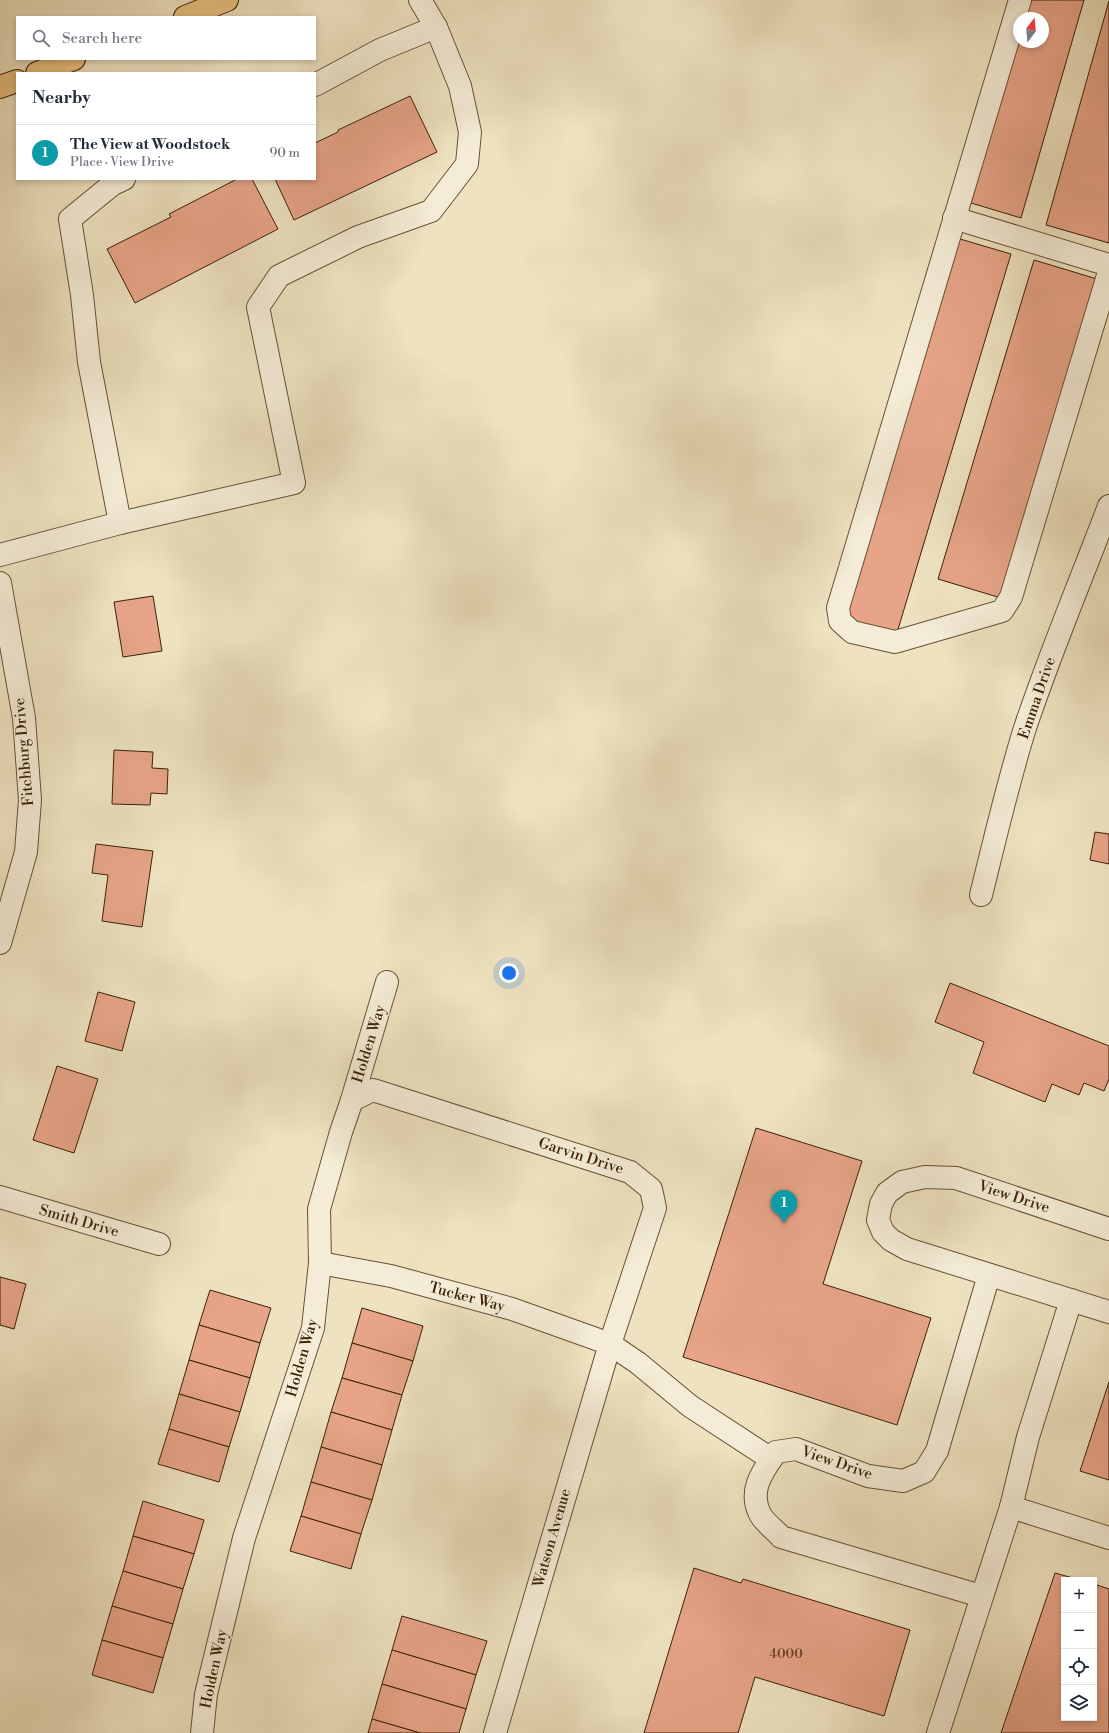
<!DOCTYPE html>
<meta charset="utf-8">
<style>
:root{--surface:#fff;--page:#f2f2f3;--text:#1f2937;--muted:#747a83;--line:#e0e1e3;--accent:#8f2418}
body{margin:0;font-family:"Libre Bodoni",serif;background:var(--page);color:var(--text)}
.controls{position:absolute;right:12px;bottom:12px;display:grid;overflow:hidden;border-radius:0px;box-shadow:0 2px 6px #0003}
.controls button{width:36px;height:36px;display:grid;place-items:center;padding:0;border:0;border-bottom:1px solid var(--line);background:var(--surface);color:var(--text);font:20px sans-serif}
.compass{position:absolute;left:1013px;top:12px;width:36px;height:36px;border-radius:50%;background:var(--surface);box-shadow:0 2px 6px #0003;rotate:16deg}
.you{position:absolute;left:509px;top:973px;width:14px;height:14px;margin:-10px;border:3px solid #fff;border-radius:50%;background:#1a73e8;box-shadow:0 0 0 6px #1a73e833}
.badge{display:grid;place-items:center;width:26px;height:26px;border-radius:50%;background:var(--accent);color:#fff;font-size:13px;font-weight:700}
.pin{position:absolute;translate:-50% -33px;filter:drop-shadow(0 1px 2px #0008)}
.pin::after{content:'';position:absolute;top:21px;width:14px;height:12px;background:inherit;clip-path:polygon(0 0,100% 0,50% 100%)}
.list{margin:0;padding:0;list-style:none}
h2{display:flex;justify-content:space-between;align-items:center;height:52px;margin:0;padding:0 16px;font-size:17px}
h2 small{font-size:13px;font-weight:400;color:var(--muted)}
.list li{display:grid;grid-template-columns:26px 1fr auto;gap:12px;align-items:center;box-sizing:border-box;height:56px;padding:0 16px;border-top:1px solid var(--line)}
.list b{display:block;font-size:15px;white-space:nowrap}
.list p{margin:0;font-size:13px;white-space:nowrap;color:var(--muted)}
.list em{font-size:13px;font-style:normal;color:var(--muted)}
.icon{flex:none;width:22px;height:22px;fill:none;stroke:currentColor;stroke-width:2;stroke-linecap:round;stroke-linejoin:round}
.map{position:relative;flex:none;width:1109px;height:1733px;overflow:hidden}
.search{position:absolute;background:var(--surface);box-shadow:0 2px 6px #0003;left:16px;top:16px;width:300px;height:44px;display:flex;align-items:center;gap:10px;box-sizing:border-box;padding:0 14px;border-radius:0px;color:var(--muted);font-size:15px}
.panel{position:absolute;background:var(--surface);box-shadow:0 2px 6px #0003;left:16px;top:72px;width:300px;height:108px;border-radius:0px}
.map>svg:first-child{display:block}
.building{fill:#e7a488;stroke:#3b2104}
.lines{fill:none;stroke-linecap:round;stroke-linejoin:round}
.minor-casing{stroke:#685133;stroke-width:24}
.major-casing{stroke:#3b2104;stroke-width:24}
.minor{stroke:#f4ecd6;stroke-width:22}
.major{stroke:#e7c180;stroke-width:22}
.labels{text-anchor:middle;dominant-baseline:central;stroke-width:3;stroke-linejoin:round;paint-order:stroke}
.number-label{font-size:13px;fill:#664225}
.street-label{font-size:15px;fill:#3b2104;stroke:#f4ecd6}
</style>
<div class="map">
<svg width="1109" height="1733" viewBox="0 0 1109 1733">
<rect width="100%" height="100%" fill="#eee2c0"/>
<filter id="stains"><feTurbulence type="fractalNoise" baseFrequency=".005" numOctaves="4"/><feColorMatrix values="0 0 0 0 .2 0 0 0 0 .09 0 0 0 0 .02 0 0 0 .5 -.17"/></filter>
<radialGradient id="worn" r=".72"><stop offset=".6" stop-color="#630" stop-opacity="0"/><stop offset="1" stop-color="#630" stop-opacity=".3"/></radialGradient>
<g class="building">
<path d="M1029 0H1084L1021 218 971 203 1019 36V42H1043V18H1024Z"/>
<path d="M1109 1V243L1046 225Z"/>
<path d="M410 96 437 152 294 220 275 179H315V143L338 132V130Z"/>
<path d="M237 179H252L278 229 135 303 107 249 171 217 169 214Z"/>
<path d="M960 239 1011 254 896 636 845 621Z"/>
<path d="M1034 260 1097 279 1001 598 938 579Z"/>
<path d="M153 596 162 651 123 657 114 602Z"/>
<path d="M114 750 153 752 152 768 168 769 167 794 151 793 150 805 112 804Z"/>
<path d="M1095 832 1109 834V864L1090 860Z"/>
<path d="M96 844 153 851 142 927 102 921 108 875 92 873Z"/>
<path d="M950 983 1109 1046V1079L1104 1091 1084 1083 1079 1095 1052 1084 1045 1102 973 1073 984 1042 935 1022Z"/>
<path d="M98 992 135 1002 122 1051 85 1041Z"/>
<path d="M57 1066 98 1079 74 1153 33 1140Z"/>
<path d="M756 1128 862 1161 823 1284 931 1318 897 1425 683 1357Z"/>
<path d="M0 1277 26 1284 14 1329 0 1325Z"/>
<path d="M210 1290 271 1308 260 1343 199 1325Z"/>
<path d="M362 1308 423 1326 413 1361 352 1343Z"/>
<path d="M199 1325 260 1343 250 1378 189 1360Z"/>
<path d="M352 1343 413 1361 402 1395 342 1378Z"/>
<path d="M189 1360 250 1378 240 1412 179 1394Z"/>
<path d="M342 1378 402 1395 392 1430 331 1412Z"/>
<path d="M1109 1382V1480L1080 1471Z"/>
<path d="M179 1394 240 1412 229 1447 169 1429Z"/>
<path d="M331 1412 392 1430 382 1465 321 1447Z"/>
<path d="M169 1429 229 1447 219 1482 158 1464Z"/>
<path d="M321 1447 382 1465 372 1500 311 1482Z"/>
<path d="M311 1482 372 1500 361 1534 301 1516Z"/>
<path d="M143 1501 204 1520 194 1554 133 1536Z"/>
<path d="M301 1516 361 1534 351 1569 290 1551Z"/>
<path d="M133 1536 194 1554 183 1589 123 1571Z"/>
<path d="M694 1568 741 1583 743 1579 910 1630 884 1716 755 1677 738 1733H644Z"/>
<path d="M123 1571 183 1589 173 1624 112 1606Z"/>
<path d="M1055 1573 1080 1580H1064V1718H1094V1584L1109 1589V1733H1001Z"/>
<path d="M112 1606 173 1624 163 1658 102 1640Z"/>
<path d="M402 1616 487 1641 476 1675 392 1650Z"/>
<path d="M102 1640 163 1658 153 1693 92 1675Z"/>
<path d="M392 1650 476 1675 466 1709 382 1684Z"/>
<path d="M382 1684 466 1709 459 1733H420L372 1719Z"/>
<path d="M372 1719 420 1733H368Z"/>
</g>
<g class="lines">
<defs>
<g id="minor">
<path d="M1020 0 838 608 840 621 852 632 895 642 1002 611 1011 597 1109 272"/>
<path d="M315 85 380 50 436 27"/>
<path d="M954 218 1109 265"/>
<path d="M120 523 89 362 82 295 70 219 113 184 124 179"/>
<path d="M0 555 120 523 294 483 258 307 279 276 358 237 431 211 467 164 470 132 460 86 436 27 420 0"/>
<path d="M0 583 24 718 30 800 26 852 0 943"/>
<path d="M981 895C995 839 1008 782 1025 728 1050 653 1081 580 1109 506"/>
<path d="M352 1100 373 1090 630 1172 651 1189 655 1208 610 1344 495 1733"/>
<path d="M0 1197 159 1244"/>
<path d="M1109 1229 956 1178 925 1177 902 1182 887 1193 881 1204 878 1220 883 1232 891 1240 907 1249 1109 1312"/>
<path d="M320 1263 391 1276 512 1309 610 1344 638 1363 690 1406 771 1459"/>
<path d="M1011 1507 1109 1538"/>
<path d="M981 1596 781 1537C775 1530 764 1522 760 1514 748 1490 763 1471 776 1452L796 1449 868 1476 903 1481 924 1472 937 1451 989 1275"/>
<path d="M202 1733 206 1694 244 1538 313 1328 320 1263 319 1209 341 1132 352 1100 387 982"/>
<path d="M938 1733 1011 1507 1028 1437 1071 1300"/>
</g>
<g id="major">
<path d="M185 17 227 0"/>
<path d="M37 73 74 59"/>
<path d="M0 87 17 81"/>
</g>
</defs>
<use href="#minor" class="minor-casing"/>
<use href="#major" class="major-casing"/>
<use href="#minor" class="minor"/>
<use href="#major" class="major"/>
</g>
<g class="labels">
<g class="number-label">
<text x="786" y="1654">4000</text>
</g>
<g class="street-label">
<text transform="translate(1037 698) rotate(-71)">Emma Drive</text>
<text transform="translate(24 752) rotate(-95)">Fitchburg Drive</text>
<text transform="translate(369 1044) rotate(-73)">Holden Way</text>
<text transform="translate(581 1156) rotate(18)">Garvin Drive</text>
<text transform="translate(1014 1197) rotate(18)">View Drive</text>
<text transform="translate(79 1221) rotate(16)">Smith Drive</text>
<text transform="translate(467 1297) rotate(15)">Tucker Way</text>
<text transform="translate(302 1358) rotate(-74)">Holden Way</text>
<text transform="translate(837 1463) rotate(19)">View Drive</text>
<text transform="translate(552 1538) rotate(-74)">Watson Avenue</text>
<text transform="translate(214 1669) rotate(-78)">Holden Way</text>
</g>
</g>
<rect width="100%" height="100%" filter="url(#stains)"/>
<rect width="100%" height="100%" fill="url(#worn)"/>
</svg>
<div class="controls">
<button>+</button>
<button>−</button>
<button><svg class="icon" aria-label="locate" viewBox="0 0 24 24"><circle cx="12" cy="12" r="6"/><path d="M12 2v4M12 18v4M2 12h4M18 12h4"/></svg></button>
<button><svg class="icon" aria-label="layers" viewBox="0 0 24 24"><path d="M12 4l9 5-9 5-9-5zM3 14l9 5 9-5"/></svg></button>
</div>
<svg class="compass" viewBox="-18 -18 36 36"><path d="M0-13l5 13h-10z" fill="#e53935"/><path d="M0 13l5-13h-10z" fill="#747a83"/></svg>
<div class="you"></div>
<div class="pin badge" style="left:784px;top:1223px;background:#0f9aa8">1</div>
<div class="search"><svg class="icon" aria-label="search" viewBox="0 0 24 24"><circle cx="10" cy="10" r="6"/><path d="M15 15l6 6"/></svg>Search here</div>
<section class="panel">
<h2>Nearby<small></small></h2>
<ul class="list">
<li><span class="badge" style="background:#0f9aa8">1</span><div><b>The View at Woodstock</b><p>Place · View Drive</p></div><em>90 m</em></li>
</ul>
</section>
</div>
